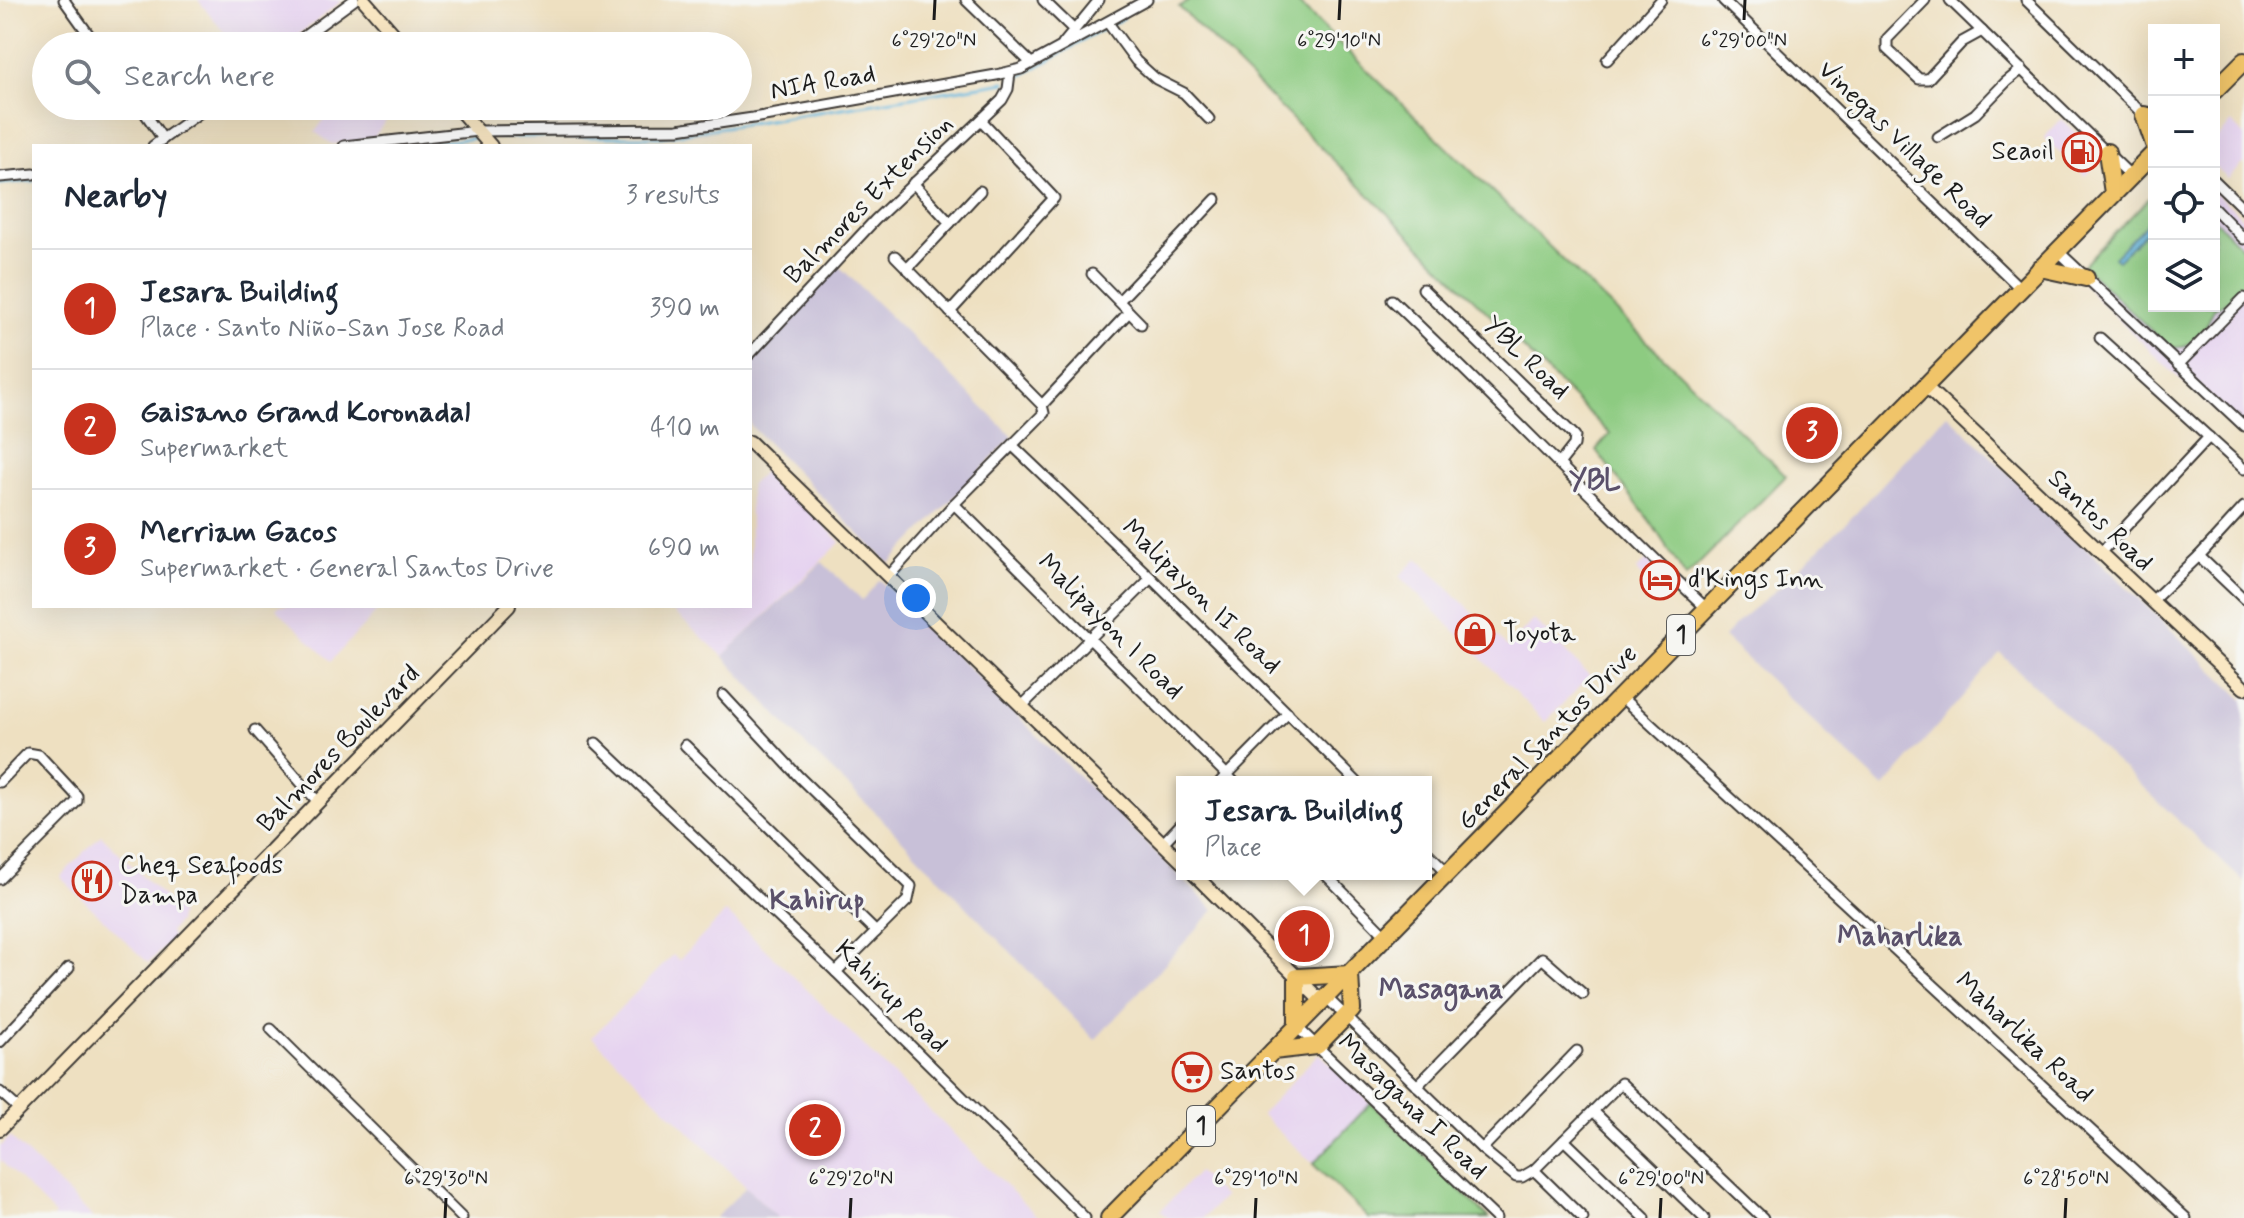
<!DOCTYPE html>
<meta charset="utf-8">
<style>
:root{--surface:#fff;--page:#f2f2f3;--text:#1f2937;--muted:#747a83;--line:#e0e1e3;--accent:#c8321e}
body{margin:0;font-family:Mynerve,sans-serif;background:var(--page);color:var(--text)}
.controls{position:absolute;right:24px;top:24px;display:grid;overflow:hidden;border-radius:0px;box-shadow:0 8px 32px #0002}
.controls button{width:72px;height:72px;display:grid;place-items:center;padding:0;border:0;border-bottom:2px solid var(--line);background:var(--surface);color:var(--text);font:40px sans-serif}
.you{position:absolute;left:916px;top:598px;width:28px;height:28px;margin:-20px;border:6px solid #fff;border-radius:50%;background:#1a73e8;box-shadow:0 0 0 12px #1a73e833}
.badge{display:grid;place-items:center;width:52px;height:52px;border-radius:50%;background:var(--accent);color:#fff;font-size:26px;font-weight:700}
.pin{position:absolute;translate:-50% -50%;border:4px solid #fff;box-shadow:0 2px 8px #0006}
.popup{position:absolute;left:1176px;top:776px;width:256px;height:104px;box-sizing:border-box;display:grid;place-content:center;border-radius:0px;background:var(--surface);filter:drop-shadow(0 2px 6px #0005);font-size:26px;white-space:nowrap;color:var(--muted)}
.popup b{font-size:30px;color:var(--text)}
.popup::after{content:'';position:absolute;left:50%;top:100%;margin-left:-16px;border:16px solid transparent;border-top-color:var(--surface)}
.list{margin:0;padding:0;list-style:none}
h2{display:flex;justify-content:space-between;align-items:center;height:104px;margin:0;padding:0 32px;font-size:34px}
h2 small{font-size:26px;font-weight:400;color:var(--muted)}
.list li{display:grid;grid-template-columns:52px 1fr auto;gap:24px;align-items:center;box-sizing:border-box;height:120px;padding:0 32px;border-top:2px solid var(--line)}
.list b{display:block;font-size:30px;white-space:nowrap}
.list p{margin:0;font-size:26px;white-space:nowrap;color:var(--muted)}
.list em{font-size:26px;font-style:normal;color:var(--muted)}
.icon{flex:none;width:44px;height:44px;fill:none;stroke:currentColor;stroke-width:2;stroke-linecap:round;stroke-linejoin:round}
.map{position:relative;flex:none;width:2244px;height:1218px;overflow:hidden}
.search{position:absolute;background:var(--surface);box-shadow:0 8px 32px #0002;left:32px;top:32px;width:720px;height:88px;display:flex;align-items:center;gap:20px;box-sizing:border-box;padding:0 28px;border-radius:44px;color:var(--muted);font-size:30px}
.panel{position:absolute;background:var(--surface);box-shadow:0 8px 32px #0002;left:32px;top:144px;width:720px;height:464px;border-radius:0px}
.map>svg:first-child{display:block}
.built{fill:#e6d3f0}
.industrial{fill:#c8c0d8}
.green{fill:#8dcb81;stroke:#54744e;stroke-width:2}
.water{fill:#61b6dd;stroke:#3e697c;stroke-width:2}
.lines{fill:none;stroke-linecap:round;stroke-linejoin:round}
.stream{stroke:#61b6dd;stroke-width:3}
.street-casing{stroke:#3c3935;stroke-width:13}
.secondary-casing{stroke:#3c3935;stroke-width:16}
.highway-casing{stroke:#3c3935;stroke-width:20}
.street{stroke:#fff;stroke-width:9}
.secondary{stroke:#f9e7c3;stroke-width:12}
.highway{stroke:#f0c469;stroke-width:16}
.ticks{fill:none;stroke:#1c1c1c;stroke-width:3}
.labels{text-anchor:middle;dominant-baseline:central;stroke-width:6;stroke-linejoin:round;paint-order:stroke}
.shield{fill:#f6f6f2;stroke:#5d5d5c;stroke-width:2}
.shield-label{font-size:24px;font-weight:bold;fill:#1c1c1c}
.street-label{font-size:26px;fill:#1c1c1c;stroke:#f6f6f2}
.poi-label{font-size:26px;fill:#1c1c1c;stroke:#f6f6f2;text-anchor:start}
.neighbourhood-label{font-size:28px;font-weight:bold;fill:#5a506a;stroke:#f6f6f2}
.ticks-label{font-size:20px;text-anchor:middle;fill:#1c1c1c;stroke:#f6f6f2;stroke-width:6;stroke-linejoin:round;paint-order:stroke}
</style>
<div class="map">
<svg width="2244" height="1218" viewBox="0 0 2244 1218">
<rect width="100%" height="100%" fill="#f6f6f2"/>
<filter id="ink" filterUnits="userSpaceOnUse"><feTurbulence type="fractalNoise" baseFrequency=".0125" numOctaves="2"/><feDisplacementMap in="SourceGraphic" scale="16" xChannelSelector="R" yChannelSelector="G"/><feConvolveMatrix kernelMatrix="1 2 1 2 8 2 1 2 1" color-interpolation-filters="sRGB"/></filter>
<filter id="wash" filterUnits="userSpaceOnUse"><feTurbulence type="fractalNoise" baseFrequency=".006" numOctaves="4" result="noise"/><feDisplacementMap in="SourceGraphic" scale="32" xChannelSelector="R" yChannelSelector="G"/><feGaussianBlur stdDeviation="1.8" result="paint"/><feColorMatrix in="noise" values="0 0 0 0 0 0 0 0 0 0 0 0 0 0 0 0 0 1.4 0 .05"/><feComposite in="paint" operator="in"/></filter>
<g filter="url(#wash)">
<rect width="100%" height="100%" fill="#eee0c1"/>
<g class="built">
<path d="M198 0H343L284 46H235Z"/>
<path d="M334 106H396L372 140 332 144 315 132Z"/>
<path d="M2061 119 2102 157 2085 176 2044 138Z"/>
<path d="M2232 123 2244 135V162L2228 179 2214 166V141Z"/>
<path d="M2214 191 2244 219V436L2173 373 2083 285 2092 274 2083 265 2154 193V306H2214Z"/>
<path d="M767 468 841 542 723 656 667 606H750V485Z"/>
<path d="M1651 556 1678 583 1663 597 1636 571Z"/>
<path d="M1418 558 1507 647 1534 620 1590 676 1545 722 1400 576Z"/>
<path d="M279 606H382L331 661 276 609Z"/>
<path d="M101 835 180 913 178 922 170 932 173 939 148 963 60 877Z"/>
<path d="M726 912 788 971 1039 1218H778L592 1037 673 955 679 960Z"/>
<path d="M1319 1053 1371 1103 1313 1164 1261 1114Z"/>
<path d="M10 1137 93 1218H53L55 1215 0 1160V1147Z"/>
<path d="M1198 1172 1224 1197 1203 1218H1168L1160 1211Z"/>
</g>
<g class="industrial">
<path d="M839 266 1013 437 889 564 750 425V364Z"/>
<path d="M1947 414 2244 700V882L2000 653 1884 788 1724 637 1743 617 1780 587 1856 513Z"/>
<path d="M822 562 862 600 880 580 1214 910 1095 1040 877 814 799 739 723 656Z"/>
<path d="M746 1187 778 1218H715Z"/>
</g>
<g class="green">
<path d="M1190 0H1295L1786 476 1686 577 1652 524 1596 450 1610 434 1179 7Z"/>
<path d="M2154 193V306H2214V219L2244 249V285L2232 299 2214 309 2206 327 2190 343 2183 347 2169 348 2083 265Z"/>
<path d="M1371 1103 1489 1218H1368L1313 1164Z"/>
</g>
<path class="water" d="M2154 216V224L2118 260 2114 257Z"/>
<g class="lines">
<g class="stream">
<path d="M1014 80 1123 18"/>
<path d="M498 137H662L1005 82"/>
<path d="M399 146 477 138"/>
<path d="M0 184 34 181"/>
</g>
</g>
</g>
<g filter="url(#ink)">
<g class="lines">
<defs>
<g id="street">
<path d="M64 0 97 46"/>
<path d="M966 0 1031 63"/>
<path d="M1043 0 1073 29"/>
<path d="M1723 0 2020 288"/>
<path d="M1925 0 1887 39V49L1919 79H1928L1962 42 1982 31"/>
<path d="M1950 0 2131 176"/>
<path d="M2026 0 2147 118"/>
<path d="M1108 23 1136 61 1156 79 1184 93 1209 119"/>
<path d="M1063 44 1099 0"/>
<path d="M291 46 354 0"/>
<path d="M1607 60 1661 0"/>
<path d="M140 106 163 139"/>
<path d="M1938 137 1975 114 2006 82 2022 69"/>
<path d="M153 146 209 106"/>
<path d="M344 146 478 131 678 129 753 118 996 75 1021 69 1147 0"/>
<path d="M0 177 34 174"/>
<path d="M2214 180 2244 209"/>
<path d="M913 183 950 223"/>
<path d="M2214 208 2244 239"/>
<path d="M2057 250 2244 426"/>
<path d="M907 269 980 191"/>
<path d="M1092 274 1141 324"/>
<path d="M1423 289 1575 436 1574 445 1559 464"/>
<path d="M1392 300C1499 401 1600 508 1707 609"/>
<path d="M1119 301 1216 199"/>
<path d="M950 312 1054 198 981 120"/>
<path d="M2100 338 2244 469"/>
<path d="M750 354 875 220 1002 100 1008 89 1010 73"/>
<path d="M2178 365 2244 298"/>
<path d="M1042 405 1129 312"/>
<path d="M1013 446 1151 578 1357 782"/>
<path d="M954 504 1234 782"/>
<path d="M2101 553 2209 437"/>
<path d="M2199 556 2244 599"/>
<path d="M889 576 954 504 1044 413 1042 405 895 256"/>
<path d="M2152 601 2199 556 2244 507"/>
<path d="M723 695 799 777 911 886 908 900 836 972"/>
<path d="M1620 696 2186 1218"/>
<path d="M1022 706 1151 578"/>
<path d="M255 730 318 802"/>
<path d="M596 743 836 972 1085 1218"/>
<path d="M685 745 876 932"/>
<path d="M0 782 28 753 39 755 77 796V801L67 812 0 879"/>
<path d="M1220 782 1288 713"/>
<path d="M1163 843 1182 823"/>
<path d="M1426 851 1449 874"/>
<path d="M1325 874 1387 937"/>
<path d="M1327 998 1482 1149 1516 1177H1522L1534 1170 1621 1083 1763 1218"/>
<path d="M1297 1027 1496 1218"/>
<path d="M271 1029 462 1218"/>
<path d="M0 1042 69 968"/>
<path d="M1417 1086 1542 958 1583 994"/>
<path d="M0 1092 19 1109"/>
<path d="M1593 1111 1704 1218"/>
<path d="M1564 1140 1645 1218"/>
<path d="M1482 1149 1577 1051"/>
<path d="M1534 1170 1583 1218"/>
</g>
<g id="secondary">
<path d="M364 0 404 46"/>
<path d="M456 106 491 146"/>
<path d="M1925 386 2244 688"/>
<path d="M750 442 1182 862"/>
<path d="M1194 874 1322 1002"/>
<path d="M0 1129 509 606"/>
</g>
<g id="highway">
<path d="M2214 91 2244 61"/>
<path d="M2154 117 2144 115 2154 144"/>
<path d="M2107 152 2113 193"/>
<path d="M2040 268 2086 278"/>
<path d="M1297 1027V977L1350 974"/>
<path d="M1273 1051 1317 1046 1352 1010 1350 974"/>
<path d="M1109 1218 2154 153"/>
</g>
</defs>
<use href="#street" class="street-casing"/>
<use href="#secondary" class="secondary-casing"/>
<use href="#highway" class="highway-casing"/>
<use href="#street" class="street"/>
<use href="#secondary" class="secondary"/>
<use href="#highway" class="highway"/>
</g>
</g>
<path class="ticks" d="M934 20 935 0M1339 20 1340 0M1744 20 1745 0M445 1218 446 1198M850 1218 851 1198M1255 1218 1256 1198M1660 1218 1661 1198M2065 1218 2066 1198"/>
<defs>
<symbol id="fuel-ring" viewBox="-11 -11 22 22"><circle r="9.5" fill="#f6f6f2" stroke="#c8321e" stroke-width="1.5"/><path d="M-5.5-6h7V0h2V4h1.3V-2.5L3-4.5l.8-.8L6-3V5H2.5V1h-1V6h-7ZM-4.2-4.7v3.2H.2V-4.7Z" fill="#c8321e"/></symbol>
<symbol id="hotel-ring" viewBox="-11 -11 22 22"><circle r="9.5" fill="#f6f6f2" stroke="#c8321e" stroke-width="1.5"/><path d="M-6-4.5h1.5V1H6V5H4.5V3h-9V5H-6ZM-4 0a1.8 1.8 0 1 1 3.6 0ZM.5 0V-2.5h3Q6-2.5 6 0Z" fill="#c8321e"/></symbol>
<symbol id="shop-ring" viewBox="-11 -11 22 22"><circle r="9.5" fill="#f6f6f2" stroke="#c8321e" stroke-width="1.5"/><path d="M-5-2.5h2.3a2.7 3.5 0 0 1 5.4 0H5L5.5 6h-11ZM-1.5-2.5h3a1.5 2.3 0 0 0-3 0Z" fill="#c8321e"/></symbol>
<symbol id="restaurant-ring" viewBox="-11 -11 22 22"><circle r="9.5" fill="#f6f6f2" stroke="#c8321e" stroke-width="1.5"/><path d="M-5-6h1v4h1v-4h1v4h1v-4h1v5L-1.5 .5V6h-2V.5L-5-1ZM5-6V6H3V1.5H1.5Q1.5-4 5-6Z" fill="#c8321e"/></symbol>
<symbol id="supermarket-ring" viewBox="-11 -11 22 22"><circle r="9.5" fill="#f6f6f2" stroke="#c8321e" stroke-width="1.5"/><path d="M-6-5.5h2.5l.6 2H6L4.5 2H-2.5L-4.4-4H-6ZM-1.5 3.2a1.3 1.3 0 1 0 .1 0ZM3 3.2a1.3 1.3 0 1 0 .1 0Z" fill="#c8321e"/></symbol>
</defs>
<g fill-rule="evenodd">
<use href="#fuel-ring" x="2060" y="130" width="44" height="44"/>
<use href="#hotel-ring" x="1638" y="558" width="44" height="44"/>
<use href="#shop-ring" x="1453" y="612" width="44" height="44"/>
<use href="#restaurant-ring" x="70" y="859" width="44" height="44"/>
<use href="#supermarket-ring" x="1170" y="1050" width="44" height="44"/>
</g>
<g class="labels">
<g class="shield">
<rect x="1667" y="615" width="28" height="40" rx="6"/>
<rect x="1187" y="1106" width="28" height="40" rx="6"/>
</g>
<g class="shield-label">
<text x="1681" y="635">1</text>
<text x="1201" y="1126">1</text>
</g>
<g class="street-label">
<text transform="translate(823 83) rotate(-10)">NIA Road</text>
<text transform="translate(1904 145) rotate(44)">Vinegas Village Road</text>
<text transform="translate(869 200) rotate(-45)">Balmores Extension</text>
<text transform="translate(1526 358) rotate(44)">YBL Road</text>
<text transform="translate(2100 521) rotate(44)">Santos Road</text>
<text transform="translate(1201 597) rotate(44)">Malipayon II Road</text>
<text transform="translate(1110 627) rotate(45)">Malipayon I Road</text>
<text transform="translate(1548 738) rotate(-46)">General Santos Drive</text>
<text transform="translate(339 749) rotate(-46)">Balmores Boulevard</text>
<text transform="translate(891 997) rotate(45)">Kahirup Road</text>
<text transform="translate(2024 1038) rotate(43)">Maharlika Road</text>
<text transform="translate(1412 1107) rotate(44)">Masagana I Road</text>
</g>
<g class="poi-label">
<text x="2054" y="152" text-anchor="end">Seaoil</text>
<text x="1688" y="580">d'Kings Inn</text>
<text x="1503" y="634">Toyota</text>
<text x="120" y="866">Cheq Seafoods<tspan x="120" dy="30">Dampa</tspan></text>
<text x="1220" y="1072">Santos</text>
</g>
<g class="neighbourhood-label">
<text x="1595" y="481">YBL</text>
<text x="817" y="901">Kahirup</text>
<text x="1900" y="937">Maharlika</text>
<text x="1441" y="990">Masagana</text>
</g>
</g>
<g class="ticks-label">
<text x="934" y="47">6°29'20"N</text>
<text x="1339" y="47">6°29'10"N</text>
<text x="1744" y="47">6°29'00"N</text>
<text x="446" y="1185">6°29'30"N</text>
<text x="851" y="1185">6°29'20"N</text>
<text x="1256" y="1185">6°29'10"N</text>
<text x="1661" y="1185">6°29'00"N</text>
<text x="2066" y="1185">6°28'50"N</text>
</g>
</svg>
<div class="controls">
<button>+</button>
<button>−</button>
<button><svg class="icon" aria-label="locate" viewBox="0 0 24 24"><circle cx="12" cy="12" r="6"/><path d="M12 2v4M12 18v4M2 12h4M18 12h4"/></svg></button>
<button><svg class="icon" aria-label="layers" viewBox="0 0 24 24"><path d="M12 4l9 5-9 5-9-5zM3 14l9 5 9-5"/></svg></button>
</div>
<div class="you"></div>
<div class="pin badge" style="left:1304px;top:936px">1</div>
<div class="popup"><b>Jesara Building</b>Place</div>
<div class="pin badge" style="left:815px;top:1130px">2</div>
<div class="pin badge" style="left:1812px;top:433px">3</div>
<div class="search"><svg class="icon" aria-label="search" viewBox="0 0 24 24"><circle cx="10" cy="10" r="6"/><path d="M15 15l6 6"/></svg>Search here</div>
<section class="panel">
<h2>Nearby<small>3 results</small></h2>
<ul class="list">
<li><span class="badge">1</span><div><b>Jesara Building</b><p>Place · Santo Niño-San Jose Road</p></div><em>390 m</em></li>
<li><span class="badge">2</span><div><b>Gaisano Grand Koronadal</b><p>Supermarket</p></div><em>410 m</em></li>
<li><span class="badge">3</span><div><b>Merriam Gacos</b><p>Supermarket · General Santos Drive</p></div><em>690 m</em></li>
</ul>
</section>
</div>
